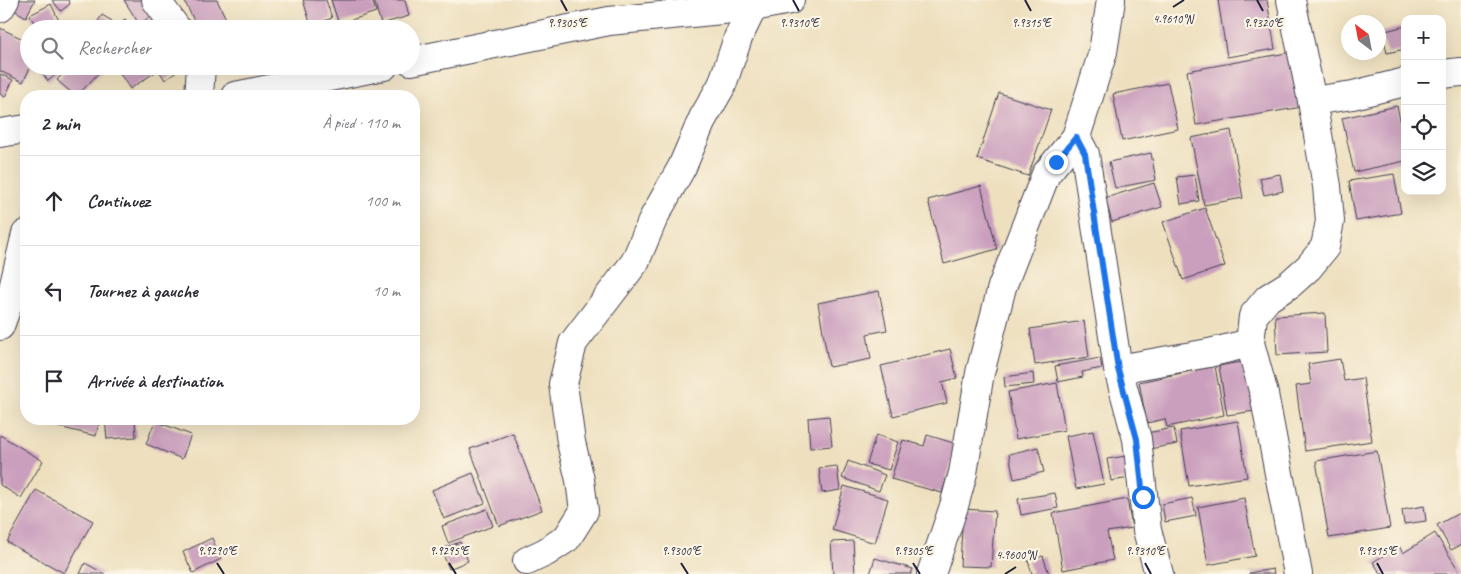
<!DOCTYPE html>
<html lang="fr">
<meta charset="utf-8">
<style>
:root{--surface:#fff;--page:#f7f7f7;--text:#2b2b33;--muted:#7c7c81;--line:#e1e1e2}
body{margin:0;font-family:Caveat,sans-serif;background:var(--page);color:var(--text)}
.controls{position:absolute;right:15px;top:15px;display:grid;overflow:hidden;border-radius:10px;box-shadow:0 5px 20px #0002}
.controls button{width:45px;height:45px;display:grid;place-items:center;padding:0;border:0;border-bottom:1px solid var(--line);background:var(--surface);color:var(--text);font:25px sans-serif}
.compass{position:absolute;left:1341px;top:15px;width:45px;height:45px;border-radius:50%;background:var(--surface);box-shadow:0 5px 20px #0002;rotate:328deg}
.stop{position:absolute;width:15px;height:15px;margin:-11px;border:4px solid #1a73e8;border-radius:50%;background:#fff}
.stop.end{background:#1a73e8;border-color:#fff;box-shadow:0 1px 5px #0008}
.list{margin:0;padding:0;list-style:none}
h2{display:flex;justify-content:space-between;align-items:center;height:65px;margin:0;padding:0 20px;font-size:21px}
h2 small{font-size:16px;font-weight:400;color:var(--muted)}
.list li{display:grid;grid-template-columns:32px 1fr auto;gap:15px;align-items:center;box-sizing:border-box;height:90px;padding:0 20px;border-top:1px solid var(--line)}
.list b{display:block;font-size:19px;white-space:nowrap}
.list em{font-size:16px;font-style:normal;color:var(--muted)}
.icon{flex:none;width:28px;height:28px;fill:none;stroke:currentColor;stroke-width:2;stroke-linecap:round;stroke-linejoin:round}
.map{position:relative;flex:none;width:1461px;height:574px;overflow:hidden}
.search{position:absolute;background:var(--surface);box-shadow:0 5px 20px #0002;left:20px;top:20px;width:400px;height:55px;display:flex;align-items:center;gap:12px;box-sizing:border-box;padding:0 18px;border-radius:28px;color:var(--muted);font-size:19px}
.panel{position:absolute;background:var(--surface);box-shadow:0 5px 20px #0002;left:20px;top:90px;width:400px;height:335px;border-radius:20px}
.map>svg:first-child{display:block}
.building{fill:#ca9fbd}
.lines{fill:none;stroke-linecap:round;stroke-linejoin:round}
.minor-casing{stroke:#413e4f;stroke-width:30}
.minor{stroke:#fff;stroke-width:28}
.route{stroke:#1a73e8;stroke-width:6}
.ticks{fill:none;stroke:#22223b;stroke-width:2}
.ticks-label{font-size:12px;text-anchor:middle;fill:#22223b;stroke:#fcf5e5;stroke-width:4.5;stroke-linejoin:round;paint-order:stroke}
</style>
<div class="map">
<svg width="1461" height="574" viewBox="0 0 1461 574">
<rect width="100%" height="100%" fill="#fcf5e5"/>
<filter id="ink" filterUnits="userSpaceOnUse"><feTurbulence type="fractalNoise" baseFrequency=".02" numOctaves="2"/><feDisplacementMap in="SourceGraphic" scale="10" xChannelSelector="R" yChannelSelector="G"/><feConvolveMatrix kernelMatrix="1 2 1 2 8 2 1 2 1" color-interpolation-filters="sRGB"/></filter>
<filter id="wash" filterUnits="userSpaceOnUse"><feTurbulence type="fractalNoise" baseFrequency=".0096" numOctaves="4" result="noise"/><feDisplacementMap in="SourceGraphic" scale="20" xChannelSelector="R" yChannelSelector="G"/><feGaussianBlur stdDeviation="1.12" result="paint"/><feColorMatrix in="noise" values="0 0 0 0 0 0 0 0 0 0 0 0 0 0 0 0 0 1.4 0 .05"/><feComposite in="paint" operator="in"/></filter>
<g filter="url(#wash)">
<rect width="100%" height="100%" fill="#eee0bf"/>
<g id="blocks">
<g class="building">
<path d="M13 0H35L26 17 9 7Z"/>
<path d="M52 0H68L70 4 61 11Z"/>
<path d="M124 0H144L153 15 139 24Z"/>
<path d="M184 0H217L231 29H198Z"/>
<path d="M303 0H326L332 18 311 26Z"/>
<path d="M331 0H372L376 12 339 24Z"/>
<path d="M374 0H405L409 16 381 24Z"/>
<path d="M1218 0H1267L1275 49 1227 57Z"/>
<path d="M51 4 62 27 59 29H37L30 15Z"/>
<path d="M102 15 112 21 107 29H93Z"/>
<path d="M155 18 162 29H139Z"/>
<path d="M125 19 133 29H112Z"/>
<path d="M1405 26V49L1387 53 1382 32Z"/>
<path d="M0 28 29 42V66H31L23 82 0 71Z"/>
<path d="M1292 52 1302 107 1196 125 1187 71Z"/>
<path d="M43 66H67L48 81 39 69Z"/>
<path d="M70 66H105L77 96H75L57 80Z"/>
<path d="M127 66H154L157 71 130 89 119 72Z"/>
<path d="M156 66H185L165 80Z"/>
<path d="M0 74 13 80 5 97 0 94Z"/>
<path d="M1168 83 1178 129 1122 141 1113 94Z"/>
<path d="M999 93 1051 110 1028 176 977 159Z"/>
<path d="M1397 106 1405 143V161L1354 172 1342 118Z"/>
<path d="M1231 130 1243 198 1204 205 1191 138Z"/>
<path d="M1151 153 1156 180 1115 188 1109 162Z"/>
<path d="M1280 174 1283 191 1264 195 1260 178Z"/>
<path d="M1394 174 1401 213 1356 221 1349 181Z"/>
<path d="M1195 175 1199 201 1181 204 1177 177Z"/>
<path d="M1154 183 1162 207 1112 222 1105 198Z"/>
<path d="M981 186 997 249 944 264 928 200Z"/>
<path d="M1205 208 1225 266 1183 280 1163 222Z"/>
<path d="M879 291 887 330 867 334 871 359 829 367 818 303Z"/>
<path d="M1325 313 1327 352 1277 355 1275 316Z"/>
<path d="M1084 321 1089 357 1035 365 1030 329Z"/>
<path d="M950 349 957 378 942 382 947 403 893 416 881 366Z"/>
<path d="M1100 358 1102 368 1082 372 1083 377 1058 382 1055 366Z"/>
<path d="M1340 359 1344 381 1363 378 1372 441 1305 451 1296 386 1311 384 1308 364Z"/>
<path d="M1246 361 1255 411 1227 415 1219 366Z"/>
<path d="M1215 366 1224 415 1167 427 1165 419 1147 423 1139 382Z"/>
<path d="M1033 373 1034 384 1005 387 1004 377Z"/>
<path d="M1057 383 1065 430 1016 439 1008 392Z"/>
<path d="M829 416 832 446 810 448 808 418Z"/>
<path d="M43 419H100L96 436 42 423Z"/>
<path d="M105 419H135L136 437 107 439Z"/>
<path d="M155 421 191 435 182 459 146 444Z"/>
<path d="M1238 421 1247 477 1189 486 1180 431Z"/>
<path d="M1174 428 1177 444 1149 449 1146 433Z"/>
<path d="M1093 431 1104 484 1076 489 1066 436Z"/>
<path d="M513 433 542 510 499 526 470 449Z"/>
<path d="M0 435 43 461 21 498 0 485Z"/>
<path d="M876 435 898 442 889 470 867 464Z"/>
<path d="M927 435 957 444 942 493 891 479 903 440 924 446Z"/>
<path d="M1038 447 1044 472 1014 479 1009 454Z"/>
<path d="M1377 451 1390 528 1329 538 1316 461Z"/>
<path d="M1126 456 1130 478 1111 481 1107 459Z"/>
<path d="M848 461 885 475 879 491 842 478Z"/>
<path d="M837 466 840 490 822 493 819 468Z"/>
<path d="M473 473 485 503 444 519 432 490Z"/>
<path d="M844 486 888 499 875 543 832 530Z"/>
<path d="M36 490 93 521 64 573 7 542Z"/>
<path d="M1055 493 1058 508 1021 515 1018 499Z"/>
<path d="M1192 498 1196 516 1165 522 1162 504Z"/>
<path d="M1244 498 1255 556 1208 565 1198 507Z"/>
<path d="M1127 499 1132 528 1107 532 1113 560 1063 570 1053 513Z"/>
<path d="M1424 506 1426 521 1404 524 1402 510Z"/>
<path d="M487 509 493 526 448 543 442 526Z"/>
<path d="M963 509 995 511 991 567 960 566Z"/>
<path d="M1459 513 1461 517V545L1451 550 1437 525Z"/>
<path d="M1435 533 1461 574H1381L1373 562 1399 546 1403 553Z"/>
<path d="M212 538 221 559 193 573 183 552Z"/>
<path d="M853 541 855 574H833L831 542Z"/>
<path d="M460 542 468 561 449 569 441 549Z"/>
<path d="M1043 556 1049 574H1032L1028 561Z"/>
<path d="M875 558 913 569 911 574H870Z"/>
<path d="M85 563 105 574H80Z"/>
<path d="M1273 569 1274 574H1249V573Z"/>
</g>
</g>
</g>
<g filter="url(#ink)">
<use href="#blocks" fill-opacity="0" stroke="#413e4f" stroke-width="1"/>
<g class="lines">
<defs>
<g id="minor">
<path d="M156 0 177 29"/>
<path d="M1291 0 1312 101 1327 186 1330 221 1325 247 1309 267 1290 284 1268 298 1253 316 1250 343 1264 394 1298 574"/>
<path d="M0 8 5 0"/>
<path d="M411 61 609 21 753 7 790 0"/>
<path d="M1442 74 1461 72"/>
<path d="M199 96 201 66"/>
<path d="M235 96 384 66"/>
<path d="M1312 101 1353 95 1405 82"/>
<path d="M0 133 26 129"/>
<path d="M1076 137 1085 154 1118 369 1137 439 1147 530 1159 574"/>
<path d="M0 326 12 293 26 234"/>
<path d="M1118 369 1209 353 1250 343"/>
<path d="M527 561 546 552 567 538 584 511 580 480 571 442 563 384 573 343 635 262 654 217 682 167 703 118 722 85 738 38 753 7 751 0"/>
<path d="M931 574 954 506 963 473 980 373 1002 287 1046 174 1076 137 1103 52 1111 0"/>
</g>
</defs>
<use href="#minor" class="minor-casing"/>
<use href="#minor" class="minor"/>
</g>
</g>
<g class="lines" filter="url(#ink)">
<path class="route" d="M1056 162 1076 137 1085 154 1118 369 1137 439 1143 497"/>
</g>
<path class="ticks" d="M561 0 567 11M793 0 799 11M1025 0 1031 11M1257 0 1263 11M1173 7 1184 0M217 563 224 574M449 563 456 574M681 563 688 574M913 563 920 574M1145 563 1151 574M1377 563 1383 574M1005 574 1016 567"/>
<g class="ticks-label">
<text x="1173" y="23">4.9610°N</text>
<text x="567" y="27">9.9305°E</text>
<text x="799" y="27">9.9310°E</text>
<text x="1031" y="27">9.9315°E</text>
<text x="1263" y="27">9.9320°E</text>
<text x="217" y="555">9.9290°E</text>
<text x="449" y="555">9.9295°E</text>
<text x="681" y="555">9.9300°E</text>
<text x="913" y="555">9.9305°E</text>
<text x="1145" y="555">9.9310°E</text>
<text x="1377" y="555">9.9315°E</text>
<text x="1016" y="559">4.9600°N</text>
</g>
</svg>
<div class="controls">
<button>+</button>
<button>−</button>
<button><svg class="icon" aria-label="locate" viewBox="0 0 24 24"><circle cx="12" cy="12" r="6"/><path d="M12 2v4M12 18v4M2 12h4M18 12h4"/></svg></button>
<button><svg class="icon" aria-label="layers" viewBox="0 0 24 24"><path d="M12 4l9 5-9 5-9-5zM3 14l9 5 9-5"/></svg></button>
</div>
<svg class="compass" viewBox="-18 -18 36 36"><path d="M0-13l5 13h-10z" fill="#e53935"/><path d="M0 13l5-13h-10z" fill="#7c7c81"/></svg>
<div class="stop" style="left:1143px;top:497px"></div>
<div class="stop end" style="left:1056px;top:162px"></div>
<div class="search"><svg class="icon" aria-label="search" viewBox="0 0 24 24"><circle cx="10" cy="10" r="6"/><path d="M15 15l6 6"/></svg>Rechercher</div>
<section class="panel">
<h2>2 min<small>À pied · 110 m</small></h2>
<ul class="list">
<li><svg class="icon" aria-label="ahead" viewBox="0 0 24 24"><path d="M12 20V5M6 11l6-6 6 6"/></svg><div><b>Continuez</b></div><em>100 m</em></li>
<li><svg class="icon" aria-label="left" viewBox="0 0 24 24"><path d="M17 20v-9H6M10 6l-5 5 5 5"/></svg><div><b>Tournez à gauche</b></div><em>10 m</em></li>
<li><svg class="icon" aria-label="arrive" viewBox="0 0 24 24"><path d="M6 21V4h12l-3 4 3 4H6"/></svg><div><b>Arrivée à destination</b></div></li>
</ul>
</section>
</div>
